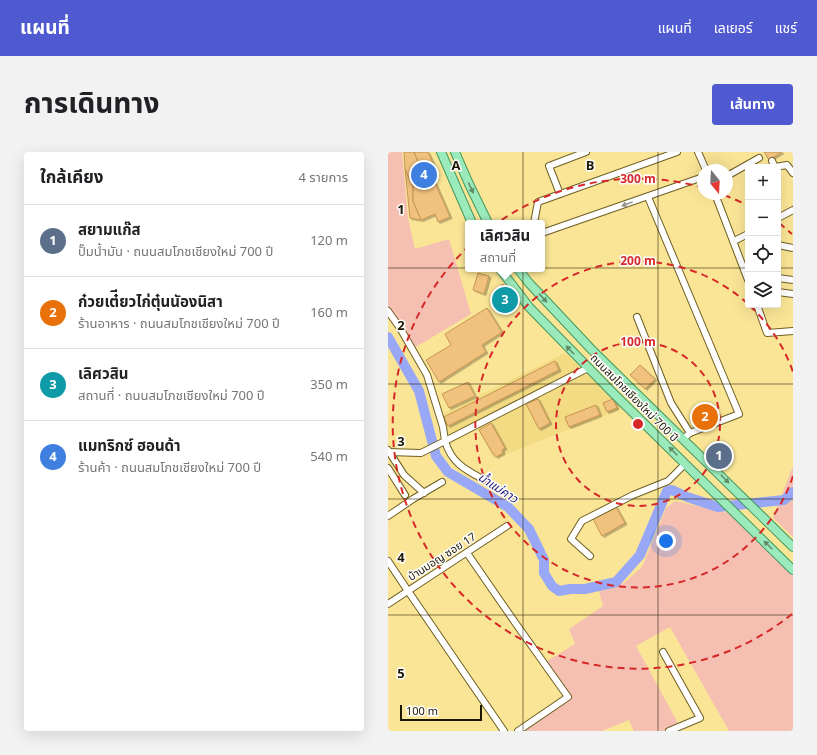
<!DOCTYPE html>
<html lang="th">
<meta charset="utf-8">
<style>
:root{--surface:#fff;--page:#f2f2f2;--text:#202124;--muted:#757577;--line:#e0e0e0;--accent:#505ad0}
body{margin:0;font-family:Georgia,"Noto Sans Thai",serif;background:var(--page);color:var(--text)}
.controls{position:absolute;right:12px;top:12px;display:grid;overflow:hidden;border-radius:4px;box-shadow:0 4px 16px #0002}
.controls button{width:36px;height:36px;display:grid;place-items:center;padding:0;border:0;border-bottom:1px solid var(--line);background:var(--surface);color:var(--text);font:20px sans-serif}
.compass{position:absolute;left:309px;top:12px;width:36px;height:36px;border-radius:50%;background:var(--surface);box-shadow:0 4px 16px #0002;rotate:162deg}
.scale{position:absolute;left:12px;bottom:10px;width:82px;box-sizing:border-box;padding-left:4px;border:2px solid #1d1701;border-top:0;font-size:11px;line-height:14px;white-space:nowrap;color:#1d1701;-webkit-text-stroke:3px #fff;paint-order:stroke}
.you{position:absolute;left:278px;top:389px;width:14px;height:14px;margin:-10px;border:3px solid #fff;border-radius:50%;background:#1a73e8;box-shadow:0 0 0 6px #1a73e833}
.badge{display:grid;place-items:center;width:26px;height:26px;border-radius:50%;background:var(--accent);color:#fff;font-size:13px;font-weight:700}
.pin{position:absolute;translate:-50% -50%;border:2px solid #fff;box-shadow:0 1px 4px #0006}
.popup{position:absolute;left:77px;top:68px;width:80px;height:52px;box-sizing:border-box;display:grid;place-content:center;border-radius:4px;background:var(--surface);filter:drop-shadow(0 1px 3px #0005);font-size:13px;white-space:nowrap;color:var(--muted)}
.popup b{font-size:15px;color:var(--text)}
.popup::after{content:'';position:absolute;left:50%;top:100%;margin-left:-8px;border:8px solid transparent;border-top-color:var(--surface)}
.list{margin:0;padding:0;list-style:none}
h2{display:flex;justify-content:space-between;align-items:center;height:52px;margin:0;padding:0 16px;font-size:17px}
h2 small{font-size:13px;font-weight:400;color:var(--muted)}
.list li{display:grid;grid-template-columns:26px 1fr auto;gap:12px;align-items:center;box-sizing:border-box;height:72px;padding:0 16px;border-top:1px solid var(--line)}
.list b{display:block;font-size:15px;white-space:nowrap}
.list p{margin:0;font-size:13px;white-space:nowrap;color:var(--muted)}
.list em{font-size:13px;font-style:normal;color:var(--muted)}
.icon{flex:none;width:22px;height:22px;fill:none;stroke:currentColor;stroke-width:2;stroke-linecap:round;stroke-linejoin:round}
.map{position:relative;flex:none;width:405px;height:579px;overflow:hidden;border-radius:4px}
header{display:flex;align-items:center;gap:24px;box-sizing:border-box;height:56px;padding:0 20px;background:var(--accent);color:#fff}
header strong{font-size:19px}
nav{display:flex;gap:22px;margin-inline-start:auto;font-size:14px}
.intro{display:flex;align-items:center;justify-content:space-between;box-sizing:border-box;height:96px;padding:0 24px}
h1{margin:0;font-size:28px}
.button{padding:10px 18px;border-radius:4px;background:var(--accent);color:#fff;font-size:14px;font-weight:700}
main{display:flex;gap:24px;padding:0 24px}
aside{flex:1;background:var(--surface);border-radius:4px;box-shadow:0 4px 16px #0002}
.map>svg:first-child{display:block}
.built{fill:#f3db84}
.green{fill:#f5c0b2}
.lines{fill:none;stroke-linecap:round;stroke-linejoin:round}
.river{stroke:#98a8f7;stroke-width:10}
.building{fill:#f1c17e;stroke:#c49553;filter:url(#shadow)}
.minor-casing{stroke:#6e5f23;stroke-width:8}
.major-casing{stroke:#44975d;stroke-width:10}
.minor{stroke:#fff;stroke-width:6}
.major{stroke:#9beabc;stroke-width:8}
.oneway{fill:#628b68}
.oneway2{fill:#99978d}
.grid{fill:none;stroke:#1d1701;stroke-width:1;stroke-opacity:0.55}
.ring{fill:none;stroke:#d62828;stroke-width:2;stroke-dasharray:7 5}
.labels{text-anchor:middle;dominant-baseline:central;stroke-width:3;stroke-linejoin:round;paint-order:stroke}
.street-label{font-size:11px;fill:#1d1701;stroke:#fff}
.water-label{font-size:12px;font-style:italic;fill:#1d1a73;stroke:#fff}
.grid-label{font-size:13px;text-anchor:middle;font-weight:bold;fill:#1d1701;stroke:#fff;stroke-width:3;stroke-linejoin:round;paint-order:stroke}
.centre{fill:#d62828;stroke:#fff;stroke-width:2}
.ring-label{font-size:12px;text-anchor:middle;font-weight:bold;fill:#d62828;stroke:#fff;stroke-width:3;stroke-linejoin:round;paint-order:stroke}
</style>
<header>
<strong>แผนที่</strong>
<nav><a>แผนที่</a><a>เลเยอร์</a><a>แชร์</a></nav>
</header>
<div class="intro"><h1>การเดินทาง</h1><a class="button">เส้นทาง</a></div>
<main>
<aside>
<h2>ใกล้เคียง<small>4 รายการ</small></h2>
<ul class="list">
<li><span class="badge" style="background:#5c6f8a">1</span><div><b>สยามแก๊ส</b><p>ปั๊มน้ำมัน · ถนนสมโภชเชียงใหม่ 700 ปี</p></div><em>120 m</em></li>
<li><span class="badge" style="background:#e8710a">2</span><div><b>ก๋วยเต๋ียวไก่ตุ๋นนัองนิสา</b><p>ร้านอาหาร · ถนนสมโภชเชียงใหม่ 700 ปี</p></div><em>160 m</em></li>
<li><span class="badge" style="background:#0f9aa8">3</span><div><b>เลิศวสิน</b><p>สถานที่ · ถนนสมโภชเชียงใหม่ 700 ปี</p></div><em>350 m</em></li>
<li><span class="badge" style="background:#3f7fe0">4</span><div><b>แมทริกซ์ ฮอนด้า</b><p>ร้านค้า · ถนนสมโภชเชียงใหม่ 700 ปี</p></div><em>540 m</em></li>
</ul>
</aside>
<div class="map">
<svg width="405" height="579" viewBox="0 0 405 579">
<defs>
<filter id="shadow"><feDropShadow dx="2" dy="1.5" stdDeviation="0" flood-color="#0004"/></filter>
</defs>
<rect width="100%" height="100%" fill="#fae596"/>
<path class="built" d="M177 201 235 256 106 307 90 277 61 293 54 262Z"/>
<g class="green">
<path d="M0 0H14L20 66 27 97 61 87 83 162 26 196 15 174 0 155Z"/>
<path d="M405 314V385L385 366Z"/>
<path d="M287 349 341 361 405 424V579H341L282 475 248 494 291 573 276 579H246L241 568 214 579H134L183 546 159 509 187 492 181 477 215 454 211 439 236 431 254 415 278 356Z"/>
</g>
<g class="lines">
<path class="river" d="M0 185 31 239 48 304 60 320 120 355 141 377 156 408V421L164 434 171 439 182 437H197L228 430 252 403 279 339 284 338 299 345 330 355 396 348 405 340"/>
</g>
<g class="building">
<path d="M16 0H26L35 21 41 19 45 26 25 35 17 17Z"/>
<path d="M26 0H40L47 16 35 21Z"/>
<path d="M376 0H394L381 8Z"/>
<path d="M17 17 25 35V49L33 68 22 66Z"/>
<path d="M45 26 62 65 50 70 47 62 33 68 25 49V35Z"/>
<path d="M90 121 101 124 96 142 85 138Z"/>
<path d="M115 132 130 151 118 160 105 144 107 138Z"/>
<path d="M99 156 114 180 94 193 98 200 51 230 38 208 63 193 57 182Z"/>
<path d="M167 209 171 218 60 274 56 265Z"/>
<path d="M252 213 267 227 257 237 242 223Z"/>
<path d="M80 230 87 244 61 256 54 242Z"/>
<path d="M150 247 162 271 151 277 138 252Z"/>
<path d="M225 247 229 256 219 260 215 251Z"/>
<path d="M208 253 212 263 181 275 177 265Z"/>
<path d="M320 260 323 268 315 270 313 263Z"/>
<path d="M103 271 117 296 114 298 115 301 108 305 106 302H105L91 278Z"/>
<path d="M228 355 237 371 214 384 205 367Z"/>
</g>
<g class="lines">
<defs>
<g id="minor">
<path d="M310 0 318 18"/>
<path d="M384 9 387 15 399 13 405 21"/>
<path d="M339 24 371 6"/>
<path d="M172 42 161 14 198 0"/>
<path d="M327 42 360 128"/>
<path d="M260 45 351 262 302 281 296 286"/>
<path d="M390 66 405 58"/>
<path d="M146 71 150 50 289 0"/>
<path d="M154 81 315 25"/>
<path d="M346 89 360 82"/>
<path d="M390 93 405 96"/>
<path d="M390 126 405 128"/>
<path d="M390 140 405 142"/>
<path d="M369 153 379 181 405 179"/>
<path d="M0 159 12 176 39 223 55 275 57 289 33 301 0 300"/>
<path d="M249 165 283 251 302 281"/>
<path d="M0 298 16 323 36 341"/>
<path d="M0 316 17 343"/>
<path d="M100 330C80 319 64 313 57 289L200 216"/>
<path d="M0 364 25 347 54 330"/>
<path d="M79 401 126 469 180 545 130 579"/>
<path d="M202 404 183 387 194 369 245 343 280 329 297 312"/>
<path d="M0 409 20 439 116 579"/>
<path d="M0 452 119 374"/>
<path d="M275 500 312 566 281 579"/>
</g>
<g id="major">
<path d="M53 0 84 71"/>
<path d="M67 0 81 32 100 71"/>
<path d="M112 117 141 155 225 241 405 418"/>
<path d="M130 117 141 131 203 197 405 395"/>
</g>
</defs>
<use href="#minor" class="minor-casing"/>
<use href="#major" class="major-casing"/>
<use href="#minor" class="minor"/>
<use href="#major" class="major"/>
</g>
<defs><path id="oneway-solid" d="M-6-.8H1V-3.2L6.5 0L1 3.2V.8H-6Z"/></defs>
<g class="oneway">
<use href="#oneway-solid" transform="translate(83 36) rotate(65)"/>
<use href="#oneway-solid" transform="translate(155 146) rotate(47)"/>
<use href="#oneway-solid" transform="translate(182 198) rotate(-134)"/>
<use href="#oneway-solid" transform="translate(285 299) rotate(-135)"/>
<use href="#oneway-solid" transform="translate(337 327) rotate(45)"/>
<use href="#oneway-solid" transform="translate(380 393) rotate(-135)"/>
</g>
<use class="oneway2" href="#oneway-solid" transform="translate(239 52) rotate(160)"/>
<path class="grid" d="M135 0V579M270 0V579M0 116H360M390 116H405M0 232H405M0 347H405M0 463H405"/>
<g class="ring">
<circle cx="250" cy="272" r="82"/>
<path d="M405 324A163 163 0 1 1 359 151M362 154A163 163 0 0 1 405 220"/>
<path d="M404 462A245 245 0 1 1 313 35M336 43A245 245 0 0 1 359 53M391 71A245 245 0 0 1 404 82"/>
</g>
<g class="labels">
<g class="street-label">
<text transform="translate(246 246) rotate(45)">ถนนสมโภชเชียงใหม่ 700 ปี</text>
<text transform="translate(54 405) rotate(-33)">บ้านมอญ ซอย 17</text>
</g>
<g class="water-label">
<text transform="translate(110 336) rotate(33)">น้ำแม่คาว</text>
</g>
</g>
<g class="grid-label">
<text x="68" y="18">A</text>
<text x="202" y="18">B</text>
<text x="13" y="62">1</text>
<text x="13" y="178">2</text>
<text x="13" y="294">3</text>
<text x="13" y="410">4</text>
<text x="13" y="526">5</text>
</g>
<circle cx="250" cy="272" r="6" class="centre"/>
<g class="ring-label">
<text x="250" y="31">300 m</text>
<text x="250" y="113">200 m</text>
<text x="250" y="194">100 m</text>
</g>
</svg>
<div class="controls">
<button>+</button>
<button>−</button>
<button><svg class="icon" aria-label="locate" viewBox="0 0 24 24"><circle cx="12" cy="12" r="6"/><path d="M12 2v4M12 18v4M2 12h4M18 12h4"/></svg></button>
<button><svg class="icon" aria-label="layers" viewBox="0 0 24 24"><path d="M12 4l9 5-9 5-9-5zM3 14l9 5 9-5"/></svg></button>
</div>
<svg class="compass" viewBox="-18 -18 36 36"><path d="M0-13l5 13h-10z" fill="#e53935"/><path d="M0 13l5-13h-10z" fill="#757577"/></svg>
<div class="scale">100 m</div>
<div class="you"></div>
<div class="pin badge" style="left:331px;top:304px;background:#5c6f8a">1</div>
<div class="pin badge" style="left:317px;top:265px;background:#e8710a">2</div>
<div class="pin badge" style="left:117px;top:148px;background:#0f9aa8">3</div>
<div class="popup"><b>เลิศวสิน</b>สถานที่</div>
<div class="pin badge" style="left:36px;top:23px;background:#3f7fe0">4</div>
</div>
</main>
